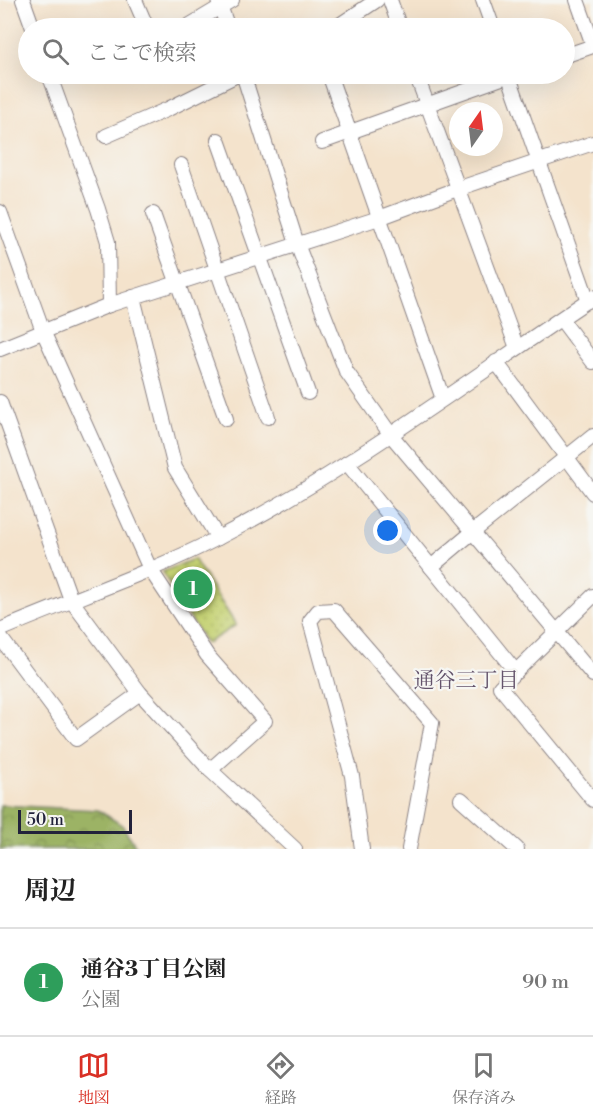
<!DOCTYPE html>
<html lang="ja">
<meta charset="utf-8">
<style>
:root{--surface:#fff;--page:#f6f6f6;--text:#222;--muted:#767676;--line:#e0e0e0;--accent:#d93025}
body{margin:0;font-family:"Libre Bodoni","Noto Serif JP",serif;background:var(--page);color:var(--text)}
.compass{position:absolute;left:449px;top:102px;width:54px;height:54px;border-radius:50%;background:var(--surface);box-shadow:0 6px 24px #0002;rotate:14deg}
.scale{position:absolute;left:18px;bottom:15px;width:114px;box-sizing:border-box;padding-left:6px;border:3px solid #22223b;border-top:0;font-size:16px;line-height:21px;white-space:nowrap;color:#22223b;-webkit-text-stroke:4px #f6f6f2;paint-order:stroke}
.you{position:absolute;left:388px;top:531px;width:21px;height:21px;margin:-15px;border:4px solid #fff;border-radius:50%;background:#1a73e8;box-shadow:0 0 0 9px #1a73e833}
.badge{display:grid;place-items:center;width:39px;height:39px;border-radius:50%;background:var(--accent);color:#fff;font-size:20px;font-weight:700}
.pin{position:absolute;translate:-50% -50%;border:3px solid #fff;box-shadow:0 2px 6px #0006}
.list{margin:0;padding:0;list-style:none}
h2{display:flex;justify-content:space-between;align-items:center;height:78px;margin:0;padding:0 24px;font-size:26px}
h2 small{font-size:20px;font-weight:400;color:var(--muted)}
.list li{display:grid;grid-template-columns:39px 1fr auto;gap:18px;align-items:center;box-sizing:border-box;height:108px;padding:0 24px;border-top:2px solid var(--line)}
.list b{display:block;font-size:22px;white-space:nowrap}
.list p{margin:0;font-size:20px;white-space:nowrap;color:var(--muted)}
.list em{font-size:20px;font-style:normal;color:var(--muted)}
.icon{flex:none;width:33px;height:33px;fill:none;stroke:currentColor;stroke-width:2;stroke-linecap:round;stroke-linejoin:round}
.map{position:relative;flex:none;width:593px;height:849px;overflow:hidden}
.search{position:absolute;background:var(--surface);box-shadow:0 6px 24px #0002;left:18px;right:18px;top:18px;height:66px;display:flex;align-items:center;gap:15px;box-sizing:border-box;padding:0 21px;border-radius:33px;color:var(--muted);font-size:22px}
.sheet{height:186px;background:var(--surface)}
nav{display:flex;justify-content:space-around;align-items:center;box-sizing:border-box;height:84px;border-top:2px solid var(--line);background:var(--surface);font-size:16px;color:var(--muted)}
nav a{display:grid;justify-items:center;gap:3px}
nav .on{color:var(--accent)}
.map>svg:first-child{display:block}
.forest{fill:url(#forest-crowns);stroke:#5f6a50;stroke-width:1.5}
.park{fill:url(#park-dots);stroke:#747a57;stroke-width:1.5}
.lines{fill:none;stroke-linecap:round;stroke-linejoin:round}
.minor-casing{stroke:#8b8284;stroke-width:16}
.minor{stroke:#fff;stroke-width:14}
.labels{text-anchor:middle;dominant-baseline:central;stroke-width:4.5;stroke-linejoin:round;paint-order:stroke}
.neighbourhood-label{font-size:21px;fill:#63536b;stroke:#f6f6f2}
</style>
<div class="map">
<svg width="593" height="849" viewBox="0 0 593 849">
<defs>
<pattern id="forest-crowns" width="20" height="18" patternUnits="userSpaceOnUse" patternTransform="scale(1.5)"><rect width="20" height="18" fill="#9cb365"/><path d="M2 6a3 3 0 1 1 6 0M12 15a3 3 0 1 1 6 0" fill="none" stroke="#7f9154"/></pattern>
<pattern id="park-dots" width="8" height="8" patternUnits="userSpaceOnUse" patternTransform="scale(1.5)"><rect width="8" height="8" fill="#c5d173"/><path d="M2 2h.1M6 6h.1" fill="none" stroke="#a9b364" stroke-width="1.8" stroke-linecap="round"/></pattern>
</defs>
<rect width="100%" height="100%" fill="#f6f6f2"/>
<filter id="ink" filterUnits="userSpaceOnUse"><feTurbulence type="fractalNoise" baseFrequency=".0167" numOctaves="2"/><feDisplacementMap in="SourceGraphic" scale="12" xChannelSelector="R" yChannelSelector="G"/><feConvolveMatrix kernelMatrix="1 2 1 2 8 2 1 2 1" color-interpolation-filters="sRGB"/></filter>
<filter id="wash" filterUnits="userSpaceOnUse"><feTurbulence type="fractalNoise" baseFrequency=".008" numOctaves="4" result="noise"/><feDisplacementMap in="SourceGraphic" scale="24" xChannelSelector="R" yChannelSelector="G"/><feGaussianBlur stdDeviation="1.35" result="paint"/><feColorMatrix in="noise" values="0 0 0 0 0 0 0 0 0 0 0 0 0 0 0 0 0 1.4 0 .05"/><feComposite in="paint" operator="in"/></filter>
<g filter="url(#wash)">
<rect width="100%" height="100%" fill="#f4e3cc"/>
<path class="forest" d="M0 805 98 810 122 825 138 849H0Z"/>
<path class="park" d="M194 559 236 625 206 644 162 572Z"/>
</g>
<g filter="url(#ink)">
<g class="lines">
<defs>
<g id="minor">
<path d="M23 0 33 28"/>
<path d="M135 0 147 28"/>
<path d="M218 0 228 28"/>
<path d="M390 0 400 28"/>
<path d="M483 0 493 28"/>
<path d="M577 0 593 45"/>
<path d="M185 28 232 0"/>
<path d="M335 28 377 0"/>
<path d="M564 56 593 46"/>
<path d="M49 74 98 209 108 242 109 305"/>
<path d="M243 74 297 244 346 371 391 435 593 675"/>
<path d="M329 74 443 399"/>
<path d="M416 74 517 348"/>
<path d="M508 74 588 301"/>
<path d="M106 136 168 109 239 74"/>
<path d="M218 140 308 393"/>
<path d="M322 142 513 74"/>
<path d="M181 165 268 417"/>
<path d="M0 212 43 331 150 569 207 655 265 721 210 770"/>
<path d="M153 214 226 419"/>
<path d="M133 297 175 468 218 538"/>
<path d="M561 319 593 362"/>
<path d="M0 349 109 305 379 218 460 188 593 143"/>
<path d="M496 362 593 493"/>
<path d="M0 402 71 600 140 693 210 770 295 849"/>
<path d="M347 463 516 672"/>
<path d="M431 567 474 531 593 436"/>
<path d="M593 596 500 687 593 800"/>
<path d="M0 630C72 599 148 574 218 538 350 470 469 379 593 297"/>
<path d="M0 637 76 739 140 693"/>
<path d="M461 799 517 849"/>
<path d="M362 849 352 776 310 621 318 611 334 610 432 723 409 849"/>
</g>
</defs>
<use href="#minor" class="minor-casing"/>
<use href="#minor" class="minor"/>
</g>
</g>
<g class="labels">
<g class="neighbourhood-label">
<text x="466" y="681">通谷三丁目</text>
</g>
</g>
</svg>
<svg class="compass" viewBox="-18 -18 36 36"><path d="M0-13l5 13h-10z" fill="#e53935"/><path d="M0 13l5-13h-10z" fill="#767676"/></svg>
<div class="scale">50 m</div>
<div class="you"></div>
<div class="pin badge" style="left:193px;top:589px;background:#2e9e5b">1</div>
<div class="search"><svg class="icon" aria-label="search" viewBox="0 0 24 24"><circle cx="10" cy="10" r="6"/><path d="M15 15l6 6"/></svg>ここで検索</div>
</div>
<section class="sheet">
<h2>周辺<small></small></h2>
<ul class="list">
<li><span class="badge" style="background:#2e9e5b">1</span><div><b>通谷3丁目公園</b><p>公園</p></div><em>90 m</em></li>
</ul>
</section>
<nav>
<a class="on"><svg class="icon" aria-label="map" viewBox="0 0 24 24"><path d="M3 6l6-2 6 2 6-2v14l-6 2-6-2-6 2zM9 4v14M15 6v14"/></svg>地図</a>
<a><svg class="icon" aria-label="directions" viewBox="0 0 24 24"><path d="M12 3l9 9-9 9-9-9zM9 14v-3h6M13 9l2 2-2 2"/></svg>経路</a>
<a><svg class="icon" aria-label="saved" viewBox="0 0 24 24"><path d="M7 4h10v16l-5-4-5 4z"/></svg>保存済み</a>
</nav>
